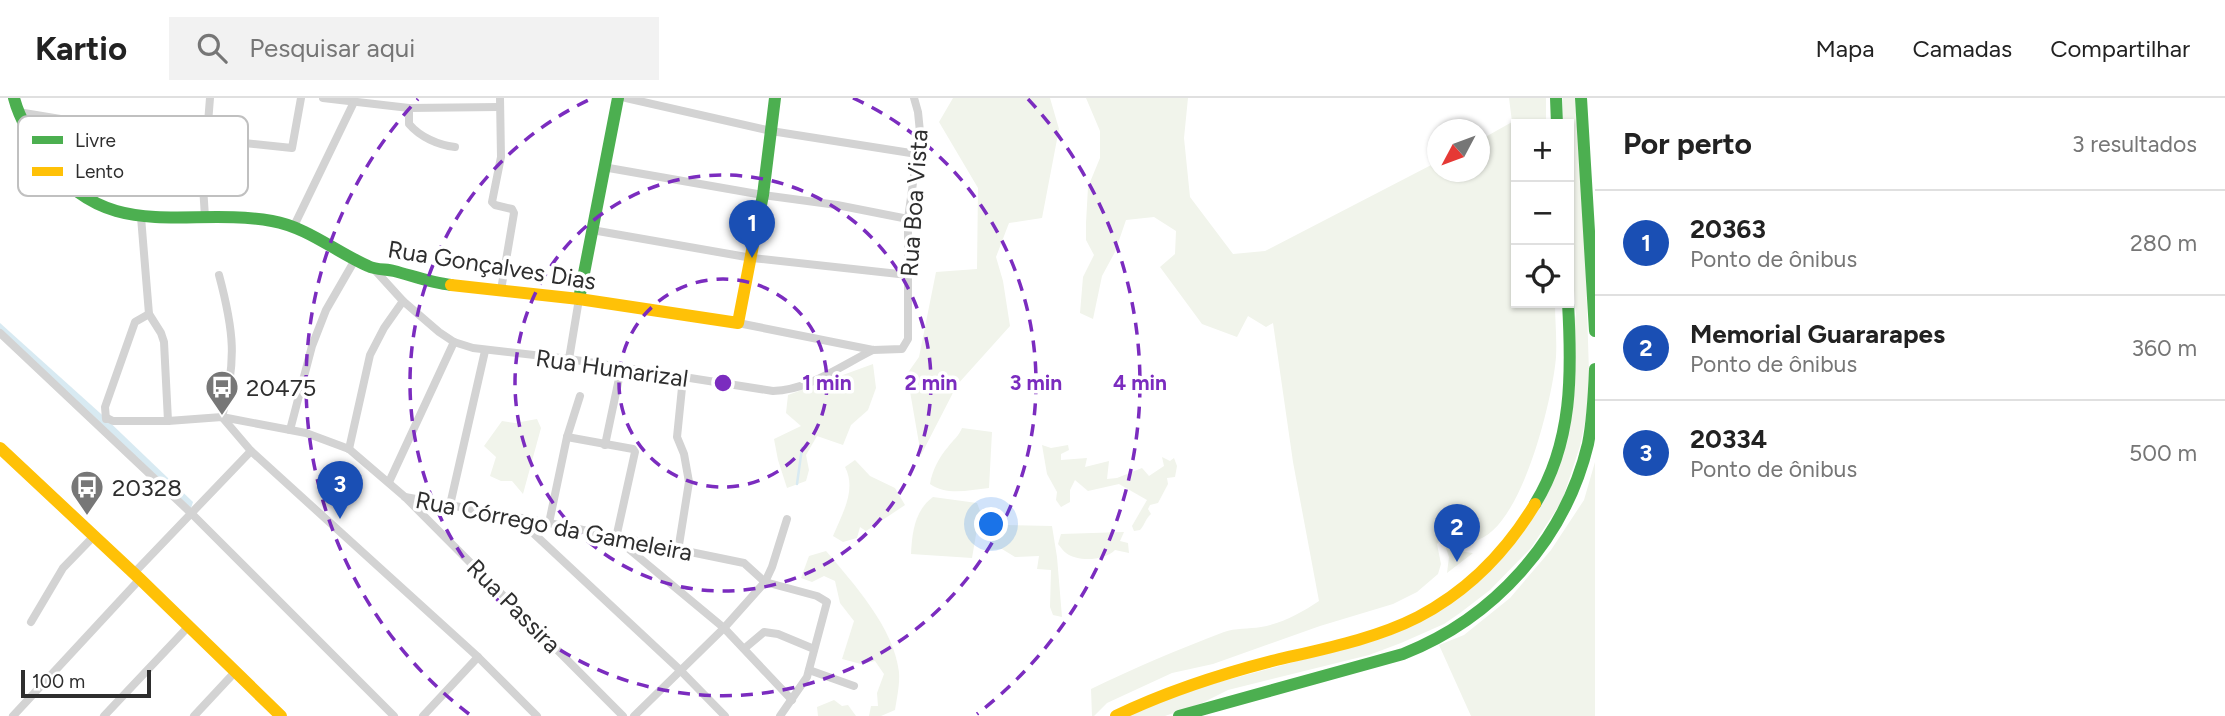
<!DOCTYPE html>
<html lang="pt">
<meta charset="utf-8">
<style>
:root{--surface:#fff;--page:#f2f2f2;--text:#222;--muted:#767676;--line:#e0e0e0;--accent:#0f766e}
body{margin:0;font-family:Figtree,sans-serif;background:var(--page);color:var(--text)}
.controls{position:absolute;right:21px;top:21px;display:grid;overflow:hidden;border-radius:0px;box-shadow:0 2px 5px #0004}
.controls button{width:63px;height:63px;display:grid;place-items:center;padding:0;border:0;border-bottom:2px solid var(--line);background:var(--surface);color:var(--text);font:35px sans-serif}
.compass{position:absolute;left:1427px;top:21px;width:63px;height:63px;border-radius:50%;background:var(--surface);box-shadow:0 2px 5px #0004;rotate:229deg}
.scale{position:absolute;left:21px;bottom:18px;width:130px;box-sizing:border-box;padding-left:7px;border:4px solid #2e2e2e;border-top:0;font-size:19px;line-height:24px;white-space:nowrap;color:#2e2e2e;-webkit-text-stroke:5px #fff;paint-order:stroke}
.you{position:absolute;left:992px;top:427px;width:24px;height:24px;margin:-18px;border:5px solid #fff;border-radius:50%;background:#1a73e8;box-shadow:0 0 0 10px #1a73e833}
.badge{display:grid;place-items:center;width:46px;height:46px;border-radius:50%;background:var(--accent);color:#fff;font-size:23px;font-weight:700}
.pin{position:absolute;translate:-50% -58px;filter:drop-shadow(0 2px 4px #0008)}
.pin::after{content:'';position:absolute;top:37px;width:24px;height:21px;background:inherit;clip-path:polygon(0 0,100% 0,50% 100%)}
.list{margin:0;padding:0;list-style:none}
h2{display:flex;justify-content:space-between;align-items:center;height:91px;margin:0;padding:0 28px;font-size:30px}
h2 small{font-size:23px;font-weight:400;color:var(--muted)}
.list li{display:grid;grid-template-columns:46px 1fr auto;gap:21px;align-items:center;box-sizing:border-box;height:105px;padding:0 28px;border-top:2px solid var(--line)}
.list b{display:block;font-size:26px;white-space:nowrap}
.list p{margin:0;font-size:23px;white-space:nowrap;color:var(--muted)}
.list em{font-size:23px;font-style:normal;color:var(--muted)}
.icon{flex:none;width:38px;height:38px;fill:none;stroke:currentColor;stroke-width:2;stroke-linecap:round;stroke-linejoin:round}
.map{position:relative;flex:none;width:1595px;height:618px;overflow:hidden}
header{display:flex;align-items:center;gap:42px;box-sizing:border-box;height:98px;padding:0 35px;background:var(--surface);border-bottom:2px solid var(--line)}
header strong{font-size:33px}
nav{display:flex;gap:38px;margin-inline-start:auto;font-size:24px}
.search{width:490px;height:63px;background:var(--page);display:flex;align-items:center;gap:18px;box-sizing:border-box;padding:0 24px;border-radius:0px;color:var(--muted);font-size:26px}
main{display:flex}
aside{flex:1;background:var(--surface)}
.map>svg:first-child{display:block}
.green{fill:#f1f4eb}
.water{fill:#d8eaf2}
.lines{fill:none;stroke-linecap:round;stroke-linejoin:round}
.stream{stroke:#d8eaf2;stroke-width:2.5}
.street{stroke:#d3d3d3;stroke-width:8}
.fast{stroke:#4caf50;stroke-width:12}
.slow{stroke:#ffc107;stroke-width:12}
.ring{fill:none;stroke:#7b2cbf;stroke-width:3.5;stroke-dasharray:12 9}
.labels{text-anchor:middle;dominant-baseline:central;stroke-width:7;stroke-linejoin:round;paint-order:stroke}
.street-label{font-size:24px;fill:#2e2e2e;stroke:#fff}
.poi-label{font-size:24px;fill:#2e2e2e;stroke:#fff;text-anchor:start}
.key{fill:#fff;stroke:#c0c0c0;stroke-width:2}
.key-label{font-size:19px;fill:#2e2e2e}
.centre{fill:#7b2cbf;stroke:#fff;stroke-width:3.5}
.ring-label{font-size:21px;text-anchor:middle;font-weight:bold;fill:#7b2cbf;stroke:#fff;stroke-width:7;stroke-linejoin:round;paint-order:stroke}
</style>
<header>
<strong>Kartio</strong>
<div class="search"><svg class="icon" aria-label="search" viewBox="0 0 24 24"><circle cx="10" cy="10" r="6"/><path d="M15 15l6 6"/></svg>Pesquisar aqui</div>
<nav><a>Mapa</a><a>Camadas</a><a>Compartilhar</a></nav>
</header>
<main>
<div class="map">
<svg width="1595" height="618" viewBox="0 0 1595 618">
<rect width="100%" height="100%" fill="#fff"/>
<g class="green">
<path d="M953 0H1050L1059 31 1042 120 1009 125 996 159 1003 183 1010 228 957 287 921 357 907 276 919 259 936 174 977 171 978 90 939 24Z"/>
<path d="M1086 0H1188L1184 40 1190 99 1233 156 1265 153 1437 64V74H1479L1480 42 1512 24 1509 0H1546V26H1516V205H1555C1555 222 1557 241 1556 259 1553 299 1521 436 1473 443 1464 445 1455 440 1447 436L1437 446 1441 466 1438 476 1417 494 1393 506 1320 528 1213 566 1172 575 1107 605 1094 618H1092L1091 591C1134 570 1179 551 1224 534 1235 530 1249 531 1261 529 1283 525 1301 515 1319 503L1293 364 1273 225 1266 229 1248 218 1237 239 1202 226 1160 169 1175 156 1176 133 1154 119 1126 122 1115 154 1102 178 1093 221 1080 215 1083 179 1094 157 1086 142V125L1088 89 1100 60V33Z"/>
<path d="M1563 0H1575L1585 146 1589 275 1587 314 1580 348 1562 403 1531 450 1490 492 1460 515 1444 526 1401 545 1369 557 1228 592 1202 605 1165 618H1125L1167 598 1339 552 1461 495 1551 385 1576 216 1569 132V26H1563Z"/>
<path d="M873 266 876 290 868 312 851 327 843 347 817 338 806 357 809 372 806 383 787 390 778 362 774 341 801 328 786 315 788 297Z"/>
<path d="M537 321 541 330 523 396 512 383H501L490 378 496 359 484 348 502 323 515 325Z"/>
<path d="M962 330 992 334 989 390C969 392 947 398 930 386 932 373 939 359 948 349 953 342 959 338 962 330Z"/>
<path d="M1042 347 1051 350 1068 347 1069 352 1061 356V362L1087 360 1085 369 1109 363 1107 381 1117 380 1142 370 1149 378 1164 368 1162 359 1170 363 1174 360 1177 368 1175 379 1167 380 1168 386 1158 405 1150 407 1148 411 1151 416C1145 421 1145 427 1140 432L1134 433 1132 428 1147 402 1119 386 1088 393 1075 382 1070 392V404L1061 409 1056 402 1057 394 1047 376Z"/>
<path d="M855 362 870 378 895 390 905 407 866 433 860 429 857 440 843 444 833 438C842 416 857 392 845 369Z"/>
<path d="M1595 364V618H1471L1439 547 1464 537 1510 500 1551 452 1584 402Z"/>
<path d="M933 399 977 405 980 413 972 460 911 456C912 434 915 412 933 399Z"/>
<path d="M1003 427 1052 428 1057 459 1062 519 1053 517 1050 509 1051 472 1037 471 1039 458 1015 459 1002 451 989 452 993 442 1003 436Z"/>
<path d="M1124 434 1120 443 1128 445 1129 455 1115 452C1104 463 1078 464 1066 455 1063 453 1061 449 1058 446L1061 436Z"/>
<path d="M1444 444 1465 454 1473 455 1447 475 1449 459Z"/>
<path d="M826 453C854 486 894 530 899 574 900 585 897 600 895 612L881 618H869L871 608H878L877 595 884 576 875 563 861 566 842 561 854 523 840 505 835 483 824 478 812 484 801 480 809 458Z"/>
<path d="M834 602 842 608 848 607 856 618H818L817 609Z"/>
</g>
<path class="water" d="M0 225 100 315 193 404 191 410 0 232Z"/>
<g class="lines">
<path class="stream" d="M797 386 802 350"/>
<g class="street">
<path d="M323 0 409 10 499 9"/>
<path d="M500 0 501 59 492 104 495 107 512 111 514 115 501 192"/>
<path d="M626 0 771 33 917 56"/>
<path d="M409 10V26C420 39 438 47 455 49"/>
<path d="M18 14 145 35"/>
<path d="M207 41 292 50 301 0"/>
<path d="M603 69 763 97 837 107 908 121"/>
<path d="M141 119 149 216 161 235 164 244 168 323"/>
<path d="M205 119 203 88 210 0"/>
<path d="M293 130 354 4"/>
<path d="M592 132 752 160 908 177"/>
<path d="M373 170 403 203 439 234 454 244 473 250 569 261 773 293C809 292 842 267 873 252"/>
<path d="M219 177C234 233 237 262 222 319L251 353 478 559 537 618"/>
<path d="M738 225 873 252 902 251 908 241V121L920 34 918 14 914 0"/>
<path d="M0 235 191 415 394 618"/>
<path d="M569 261 579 201"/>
<path d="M107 320 113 323H168L222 319 306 335 349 351 405 399 623 618"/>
<path d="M106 321 105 309 135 224 149 216"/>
<path d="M290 332 312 248 326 212 356 160"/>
<path d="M567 339 633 351 635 354 616 440"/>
<path d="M605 347 621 271"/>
<path d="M349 351 370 257 384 230 403 203"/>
<path d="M389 384 454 244"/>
<path d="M405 399 549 425 744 465 765 484"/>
<path d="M450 407 485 253"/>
<path d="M516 419 680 572 725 618"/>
<path d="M549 425 567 339 580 298"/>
<path d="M618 442 724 530 792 602"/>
<path d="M678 453 689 384 684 356 677 339 683 280"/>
<path d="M134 475 251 353"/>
<path d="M765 484 817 498 827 504 807 579 780 618"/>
<path d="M31 524 63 470 94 438"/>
<path d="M745 550 764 534 778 536 814 551"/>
<path d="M809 572 854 588"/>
<path d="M13 618 140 481"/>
<path d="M104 618 188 529"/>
<path d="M194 618 235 574"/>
<path d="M423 618 478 559"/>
<path d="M634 618 724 530 765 484 772 469 787 421"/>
</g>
<g class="fast">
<path d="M14 0C20 23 33 42 46 61 108 147 186 108 272 123 307 129 336 154 368 168 376 172 386 171 394 173 413 178 432 185 451 187"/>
<path d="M1556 0 1557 26"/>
<path d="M1581 0 1595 233"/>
<path d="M754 142 763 97 775 0"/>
<path d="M579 201 618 0"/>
<path d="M1535 406C1573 344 1572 275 1568 205"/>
<path d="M1179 618 1403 556C1494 520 1565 442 1588 346 1593 321 1594 296 1595 271"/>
</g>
<g class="slow">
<path d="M451 187 579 201 738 225 754 142"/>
<path d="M0 350 140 481 281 618"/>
<path d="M1116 618C1168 593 1221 576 1276 562 1323 551 1375 541 1418 519 1468 493 1506 454 1535 406"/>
</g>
</g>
<g class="ring">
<circle cx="723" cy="285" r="104"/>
<circle cx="723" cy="285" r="208"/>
<path d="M853 0A313 313 0 1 1 593 0"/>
<path d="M469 616A417 417 0 0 1 418 1M1028 1A417 417 0 0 1 977 616"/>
</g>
<defs>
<symbol id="bus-pin" viewBox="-11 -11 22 30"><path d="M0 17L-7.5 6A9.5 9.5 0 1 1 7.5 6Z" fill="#777" stroke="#fff"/><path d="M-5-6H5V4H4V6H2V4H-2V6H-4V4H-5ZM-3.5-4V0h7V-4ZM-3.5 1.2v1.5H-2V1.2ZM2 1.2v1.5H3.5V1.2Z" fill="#fff"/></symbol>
</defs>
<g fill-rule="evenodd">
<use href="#bus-pin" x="203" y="270" width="38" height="52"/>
<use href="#bus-pin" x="68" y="370" width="38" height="52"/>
</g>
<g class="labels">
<g class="street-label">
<text transform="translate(914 105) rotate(-86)">Rua Boa Vista</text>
<text transform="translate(492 167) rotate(9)">Rua Gonçalves Dias</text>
<text transform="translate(612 270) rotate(8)">Rua Humarizal</text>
<text transform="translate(554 428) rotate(11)">Rua Córrego da Gameleira</text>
<text transform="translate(514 508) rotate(45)">Rua Passira</text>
</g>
<g class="poi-label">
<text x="246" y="289">20475</text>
<text x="112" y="389">20328</text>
</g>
</g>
<rect x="18" y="18" width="230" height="80" rx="10" class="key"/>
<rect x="32" y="38" width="31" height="8" fill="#4caf50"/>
<rect x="32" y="69" width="31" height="9" fill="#ffc107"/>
<g class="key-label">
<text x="75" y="49">Livre</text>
<text x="75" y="80">Lento</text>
</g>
<circle cx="723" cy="285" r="10" class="centre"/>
<g class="ring-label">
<text x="827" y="292">1 min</text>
<text x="931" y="292">2 min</text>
<text x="1036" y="292">3 min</text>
<text x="1140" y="292">4 min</text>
</g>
</svg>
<div class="controls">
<button>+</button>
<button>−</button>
<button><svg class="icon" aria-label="locate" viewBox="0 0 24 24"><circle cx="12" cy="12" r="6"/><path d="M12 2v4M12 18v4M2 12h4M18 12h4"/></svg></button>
</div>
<svg class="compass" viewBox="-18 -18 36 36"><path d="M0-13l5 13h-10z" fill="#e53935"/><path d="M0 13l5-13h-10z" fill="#767676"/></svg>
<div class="scale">100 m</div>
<div class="you"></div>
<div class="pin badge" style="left:752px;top:160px;background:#1a4fb4">1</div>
<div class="pin badge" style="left:1457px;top:464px;background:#1a4fb4">2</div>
<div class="pin badge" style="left:340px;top:421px;background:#1a4fb4">3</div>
</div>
<aside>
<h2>Por perto<small>3 resultados</small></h2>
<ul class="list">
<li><span class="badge" style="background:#1a4fb4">1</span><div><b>20363</b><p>Ponto de ônibus</p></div><em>280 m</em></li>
<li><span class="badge" style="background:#1a4fb4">2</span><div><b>Memorial Guararapes</b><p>Ponto de ônibus</p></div><em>360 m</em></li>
<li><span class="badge" style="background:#1a4fb4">3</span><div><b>20334</b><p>Ponto de ônibus</p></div><em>500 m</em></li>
</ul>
</aside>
</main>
